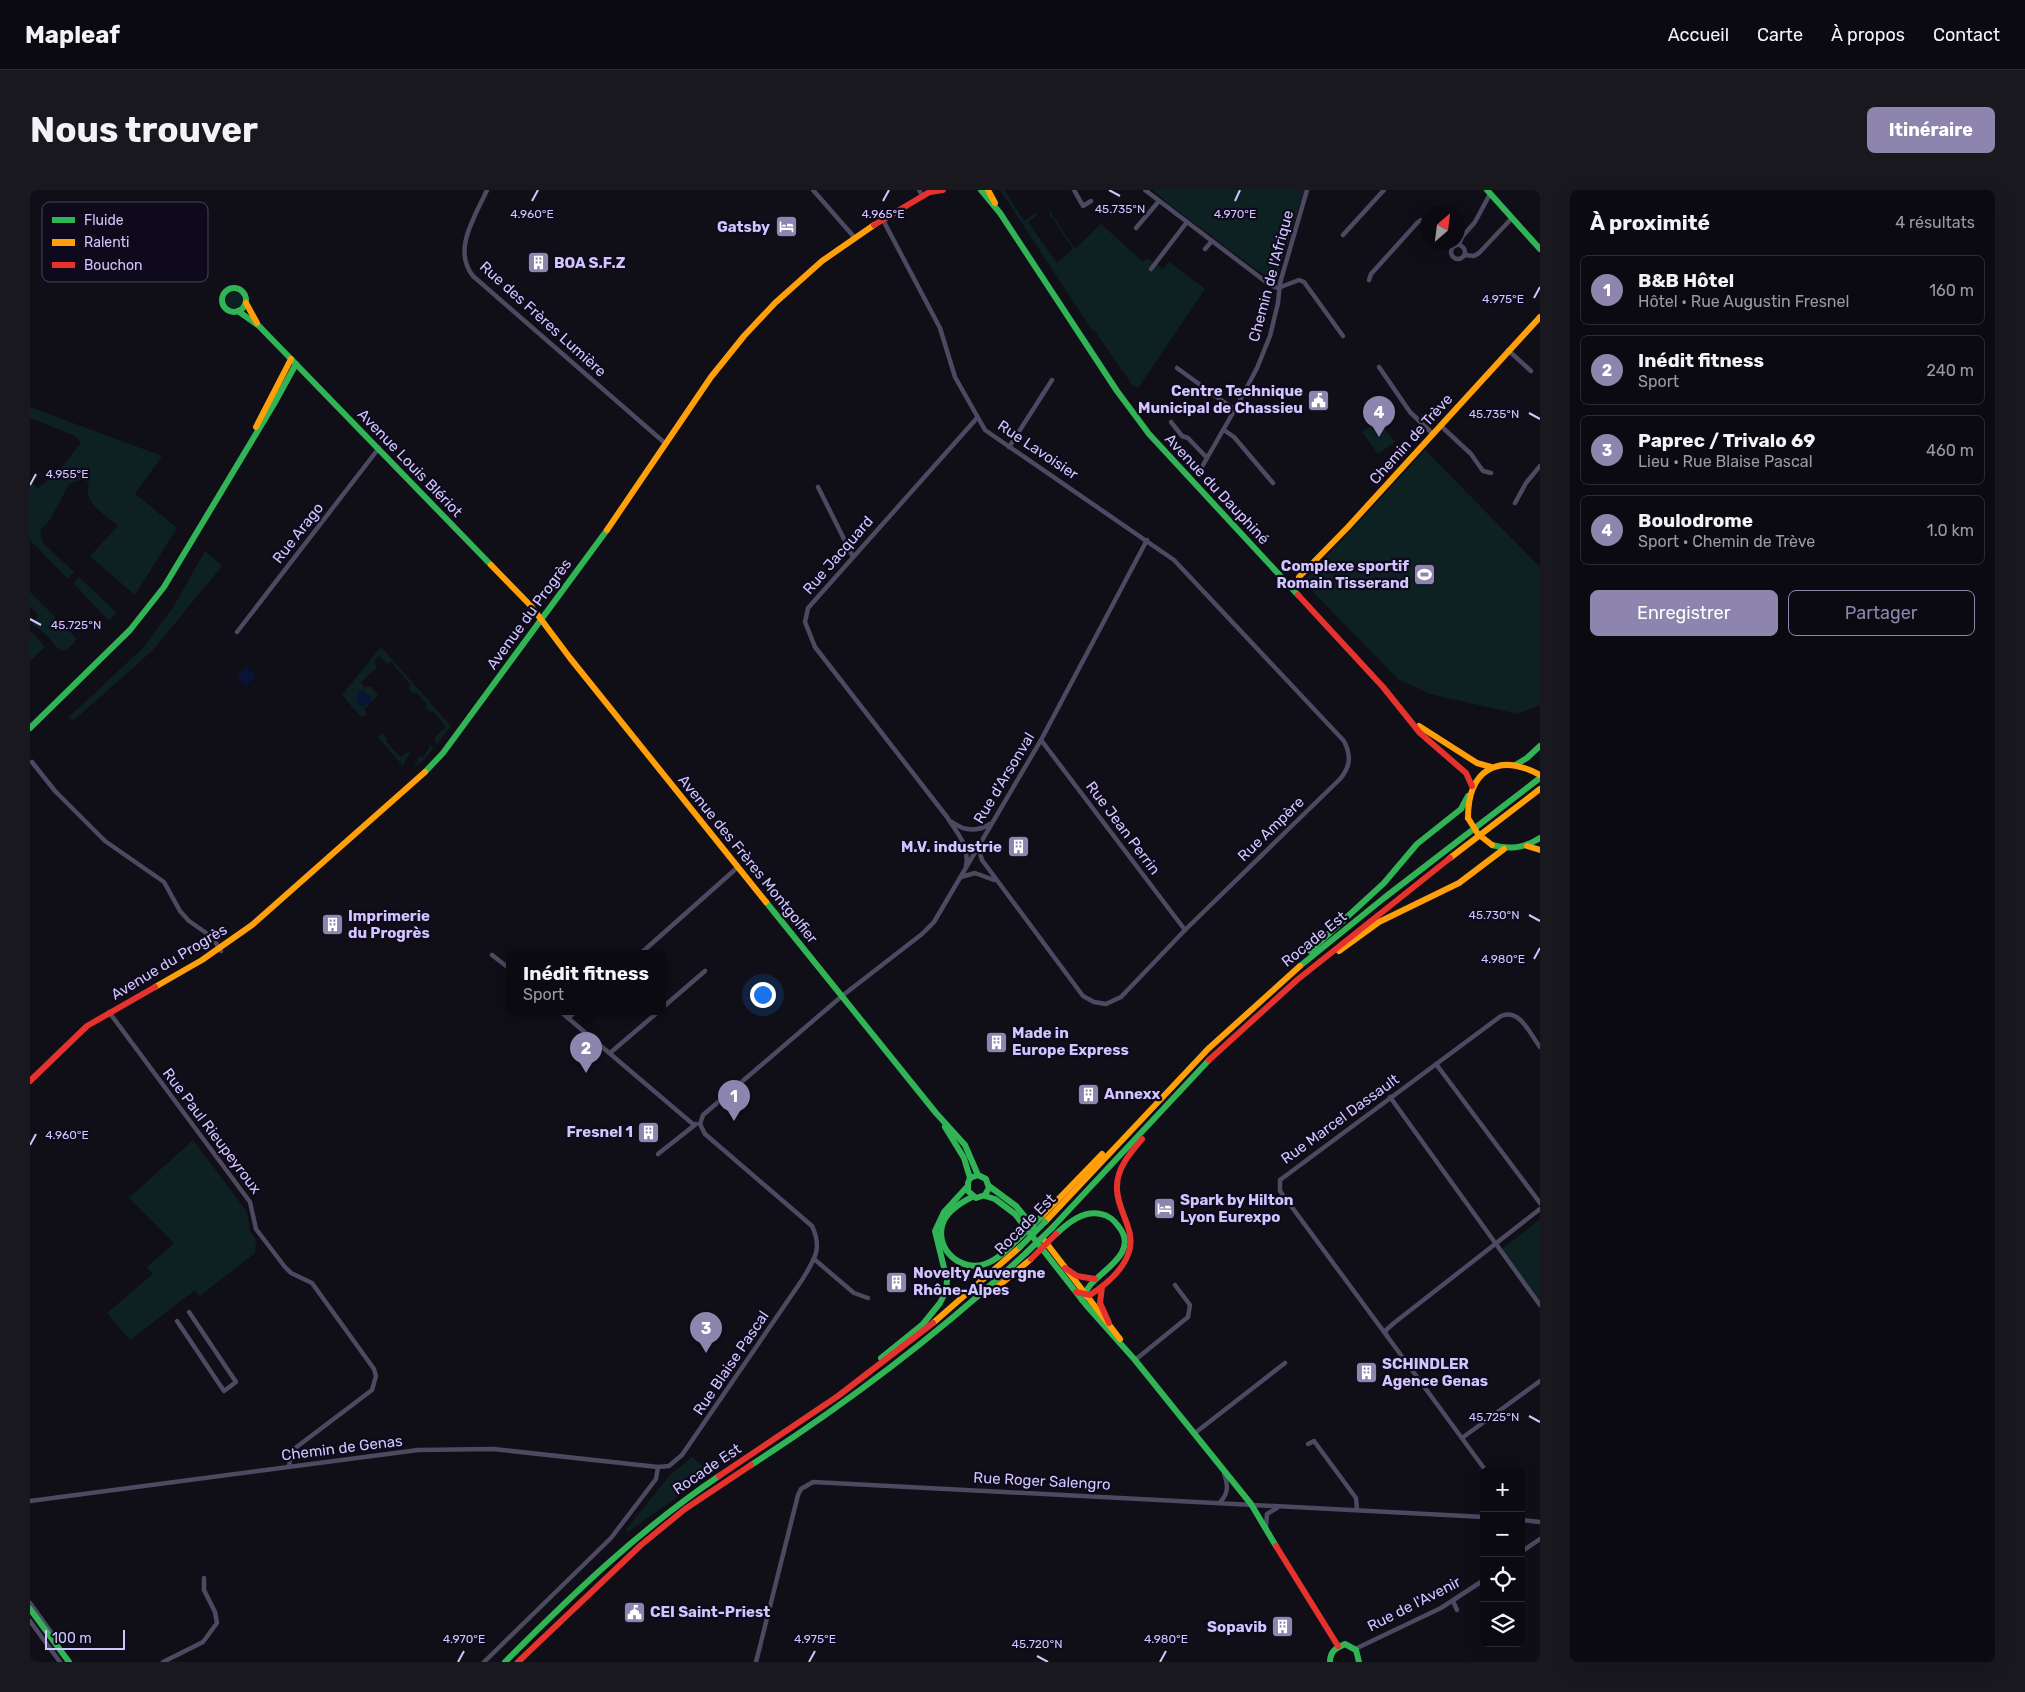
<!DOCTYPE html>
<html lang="fr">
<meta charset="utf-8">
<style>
:root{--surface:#0c0a11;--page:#1a181f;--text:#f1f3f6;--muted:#9a9a9f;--line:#2c2b31;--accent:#8d85ae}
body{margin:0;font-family:Rubik,sans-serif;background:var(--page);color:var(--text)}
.controls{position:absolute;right:15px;bottom:15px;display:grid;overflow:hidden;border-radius:8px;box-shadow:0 5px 20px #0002}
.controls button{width:45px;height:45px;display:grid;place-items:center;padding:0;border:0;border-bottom:1px solid var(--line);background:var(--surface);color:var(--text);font:25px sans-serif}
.compass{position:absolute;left:1390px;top:15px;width:45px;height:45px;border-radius:50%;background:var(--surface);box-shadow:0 5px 20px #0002;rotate:28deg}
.scale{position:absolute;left:15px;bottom:12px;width:80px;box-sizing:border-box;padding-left:5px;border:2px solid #d1c5ff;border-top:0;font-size:14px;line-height:18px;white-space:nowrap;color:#d1c5ff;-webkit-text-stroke:4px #0f0a1b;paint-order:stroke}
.you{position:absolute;left:732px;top:804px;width:18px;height:18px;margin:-12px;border:4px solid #fff;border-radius:50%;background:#1a73e8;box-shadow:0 0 0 8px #1a73e833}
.badge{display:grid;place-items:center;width:32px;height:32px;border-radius:50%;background:var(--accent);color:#fff;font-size:16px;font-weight:700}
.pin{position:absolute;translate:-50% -41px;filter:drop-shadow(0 1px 2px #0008)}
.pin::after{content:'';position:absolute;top:26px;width:18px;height:15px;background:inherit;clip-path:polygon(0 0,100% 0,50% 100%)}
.popup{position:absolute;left:476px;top:760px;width:160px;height:65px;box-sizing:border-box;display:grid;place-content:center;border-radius:8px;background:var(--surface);filter:drop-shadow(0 1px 4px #0005);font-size:16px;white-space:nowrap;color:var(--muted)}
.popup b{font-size:19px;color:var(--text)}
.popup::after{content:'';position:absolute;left:50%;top:100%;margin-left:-10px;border:10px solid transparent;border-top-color:var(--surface)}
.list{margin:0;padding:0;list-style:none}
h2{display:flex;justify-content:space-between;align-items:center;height:65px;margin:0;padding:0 20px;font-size:21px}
h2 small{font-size:16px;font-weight:400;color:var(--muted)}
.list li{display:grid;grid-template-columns:32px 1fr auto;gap:15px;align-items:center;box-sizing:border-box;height:70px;margin:0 10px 10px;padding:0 10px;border:1px solid var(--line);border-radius:8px}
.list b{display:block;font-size:19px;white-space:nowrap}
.list p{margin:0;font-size:16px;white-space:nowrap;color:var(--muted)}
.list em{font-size:16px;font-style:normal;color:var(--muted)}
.actions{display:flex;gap:10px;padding:15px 20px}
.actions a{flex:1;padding:11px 0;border:1px solid var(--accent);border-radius:8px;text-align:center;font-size:18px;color:var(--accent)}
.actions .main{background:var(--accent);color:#fff}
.icon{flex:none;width:28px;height:28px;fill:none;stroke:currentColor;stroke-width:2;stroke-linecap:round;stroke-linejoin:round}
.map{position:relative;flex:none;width:1510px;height:1472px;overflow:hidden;border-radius:8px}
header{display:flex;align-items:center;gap:30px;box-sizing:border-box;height:70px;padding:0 25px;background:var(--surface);border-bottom:1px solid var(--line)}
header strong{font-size:24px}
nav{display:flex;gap:28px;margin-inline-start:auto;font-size:18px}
.intro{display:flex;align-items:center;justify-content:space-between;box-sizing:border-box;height:120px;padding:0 30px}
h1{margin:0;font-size:35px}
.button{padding:12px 22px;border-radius:8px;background:var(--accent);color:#fff;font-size:18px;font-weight:700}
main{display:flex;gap:30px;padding:0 30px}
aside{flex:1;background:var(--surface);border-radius:8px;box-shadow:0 5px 20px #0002}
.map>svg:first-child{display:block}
.green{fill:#0d2123}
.water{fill:#081335}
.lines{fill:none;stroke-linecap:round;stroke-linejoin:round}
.street{stroke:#4d4961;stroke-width:4.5}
.fast{stroke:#30b455;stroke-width:6}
.slow{stroke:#ff9f0a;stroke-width:6}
.jam{stroke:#e5322d;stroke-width:6}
.fast-bridge{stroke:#30b455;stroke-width:6}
.slow-bridge{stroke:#ff9f0a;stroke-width:6}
.jam-bridge{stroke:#e5322d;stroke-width:6}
.ticks{fill:none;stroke:#d1c5ff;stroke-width:2}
.labels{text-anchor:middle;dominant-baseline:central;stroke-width:4.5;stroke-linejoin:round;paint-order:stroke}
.poi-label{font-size:15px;font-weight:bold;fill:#d1c5ff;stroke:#0f0a1b;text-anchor:start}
.street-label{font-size:15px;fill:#d1c5ff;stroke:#0f0a1b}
.key{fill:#0f0a1b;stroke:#49425f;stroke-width:1}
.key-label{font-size:14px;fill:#d1c5ff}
.ticks-label{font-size:12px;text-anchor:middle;fill:#d1c5ff;stroke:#0f0a1b;stroke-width:4.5;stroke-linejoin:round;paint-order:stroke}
</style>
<header>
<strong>Mapleaf</strong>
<nav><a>Accueil</a><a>Carte</a><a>À propos</a><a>Contact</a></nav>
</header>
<div class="intro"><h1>Nous trouver</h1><a class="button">Itinéraire</a></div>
<main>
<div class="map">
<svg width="1510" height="1472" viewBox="0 0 1510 1472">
<rect width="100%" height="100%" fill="#100e17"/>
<g class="green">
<path d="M970 0H974L994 31 1006 23 1007 25 998 32 1027 73 1043 59 1022 27 1020 28V21L1045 59 1071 34 1113 72 1117 68 1133 79 1139 72 1175 99 1108 198 1103 196 1064 140H1062Z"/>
<path d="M1123 0H1274L1247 89 1245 91 1240 90 1136 12Z"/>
<circle cx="204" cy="110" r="8"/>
<path d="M0 217 132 266 105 304 147 338 105 405 60 366 88 336C74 323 53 314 59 293L53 289 39 294 20 330 10 340 13 353 44 382 38 389 0 350V292L8 298 27 283 51 253 45 246 0 228Z"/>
<path d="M1346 233 1348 235 1351 233 1365 252 1348 264 1332 242Z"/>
<path d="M1395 260 1510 377V515L1488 524 1400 504 1368 489 1273 392Z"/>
<path d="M175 361 192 376 122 461 43 531 39 527 114 457 144 416Z"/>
<path d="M49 387 87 423 79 431 43 393Z"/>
<path d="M0 402 47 449C35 463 32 466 21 450 16 443 9 439 2 434L8 425 0 416Z"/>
<path d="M2 442 15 457 0 471V443Z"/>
<path d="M351 457 421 536 394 570 391 571 392 572 384 577V575L388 573 387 571 389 566 393 568 401 554 402 558 406 555 405 547 416 537 403 521 400 523 395 517 397 514 386 502 384 504 378 498 381 495 361 472 358 474 349 466 344 471 347 478 331 492 334 497H341L348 505 334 519 337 523 334 527 330 526 312 505Z"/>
<path d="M353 544 358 550 356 551 370 567 381 560 373 576 348 547Z"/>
<path d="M163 950 217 1022 220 1041 226 1050 225 1063 170 1106 165 1100 100 1150 77 1123 123 1084 117 1077 144 1053 99 1008Z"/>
<path d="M1510 1029V1111L1472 1059Z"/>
<path d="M662 1267 681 1283 598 1342 595 1341 639 1286Z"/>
</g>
<g class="water">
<path d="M217 476 226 487 216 496 206 485Z"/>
<path d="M333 499 334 502 342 508 340 513 332 516 328 514C326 509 329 501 333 499Z"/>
</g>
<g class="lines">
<g class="street">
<path d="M457 0C445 27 422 60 443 86L636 254"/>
<path d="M783 0 825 48"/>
<path d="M889 0 893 7"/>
<path d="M1044 0 1053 16 1061 11"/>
<path d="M1115 0 1240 95 1248 98"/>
<path d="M853 30 910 138 925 187 955 240 1144 370 1314 551C1321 565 1321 576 1310 589L1155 740 1091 807 1076 814 1064 812 1053 806 952 670 949 660 951 652"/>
<path d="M1106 38 1129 11"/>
<path d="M1313 45 1354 0"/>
<path d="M1429 54 1432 47 1445 32 1460 4"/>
<circle cx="1428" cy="62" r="7"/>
<path d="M1175 59 1182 51"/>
<path d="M1435 65 1444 66 1449 63 1482 28"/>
<path d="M1121 79 1157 32"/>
<path d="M1339 90 1341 84 1388 32 1391 30 1398 34"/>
<path d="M1248 98 1269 90 1274 92 1313 146"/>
<path d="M1478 160 1501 181"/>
<path d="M1349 177 1380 222 1403 244"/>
<path d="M1147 178 1205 220"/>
<path d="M1141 232 1152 246 1158 248 1177 268"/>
<path d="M1411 236 1441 264 1453 281 1461 283"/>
<path d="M1194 240 1204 247 1243 293"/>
<path d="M979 257 1022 190"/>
<path d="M1169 282 1208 214 1227 178 1240 146 1248 113 1250 93 1277 0"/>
<path d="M788 297 823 367"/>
<path d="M1485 313 1496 293 1510 276"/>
<path d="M207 442 349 258"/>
<path d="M1011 550 1155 740"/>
<path d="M2 572 25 601 75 651 134 692 150 721 159 731 182 747 191 761"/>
<path d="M922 632C934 641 947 642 960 634"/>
<path d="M936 676C940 656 927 643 917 627L785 457 775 432 778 418 947 228"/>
<path d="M931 687 945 683 964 690"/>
<path d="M610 764 708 677"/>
<path d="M462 765 480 779"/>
<path d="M632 818 675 781"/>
<path d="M79 822 220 1012 226 1039 255 1077 261 1083 282 1093 344 1179 346 1186 342 1200 264 1259 260 1269 259 1277"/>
<path d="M531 822 664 935"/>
<path d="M538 828 545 822"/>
<path d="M580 863 628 822"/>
<path d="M1406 874 1510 1013"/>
<path d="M1360 907 1510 1115"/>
<path d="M670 934 673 925 687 913 812 806 892 744 904 732 1011 550 1117 350"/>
<path d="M628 964 666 934"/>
<path d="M784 1069 824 1103 838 1108"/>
<path d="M147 1131 194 1201 206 1192 159 1122"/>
<path d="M1357 1146 1250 1001V990L1471 826C1490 818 1500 844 1510 857"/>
<path d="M1105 1170 1158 1127 1160 1115 1145 1095"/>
<path d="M1165 1243 1255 1173"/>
<path d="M1432 1248 1510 1191"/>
<path d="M1278 1254 1284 1251 1326 1308 1327 1320"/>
<path d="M1456 1281 1357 1146 1355 1141 1364 1133 1510 1019"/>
<path d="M0 1311 388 1260 463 1259 628 1277 639 1276 652 1265 772 1090C784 1070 793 1059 782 1036L675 944 670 934"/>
<path d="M1190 1312C1199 1303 1198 1295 1194 1283"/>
<path d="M1491 1330 1510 1332"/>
<path d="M1236 1337 1237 1324 1247 1318"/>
<path d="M1491 1362 1510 1349"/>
<path d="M1423 1411 1427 1420"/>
<path d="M0 1413 29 1453"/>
<path d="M0 1431 30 1472"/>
<path d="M1325 1459 1411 1418 1454 1390"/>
<path d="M133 1472 173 1452 187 1433 185 1422 174 1400V1388"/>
<path d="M454 1472 581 1348 626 1289 628 1277"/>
<path d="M726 1472 768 1305 771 1299 783 1292 1454 1327"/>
</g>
<g class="fast">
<path d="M951 0 970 23 1087 201 1119 244 1268 405"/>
<path d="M1457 0 1510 59"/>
<circle cx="204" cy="110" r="12"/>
<path d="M208 121 229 136 461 375"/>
<path d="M0 538 100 440 134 397 244 214 266 174"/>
<path d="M1487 574 1497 568 1510 556"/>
<path d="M395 582 413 563 577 340"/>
<path d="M1462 655C1480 660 1494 658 1510 648"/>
<path d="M736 712 906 923 935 955 948 985"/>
<path d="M1280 761 1354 693 1387 654 1431 619 1438 606"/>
<path d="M1270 776 1354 708 1510 588"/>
<path d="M915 937 934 968 940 988 938 993V1001L946 1008 955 1005 959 998 956 989 948 985 940 988"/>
<path d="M959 996 986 1016 1004 1038"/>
<path d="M955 1006 965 1009 985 1024 1056 1115 1105 1170 1221 1314 1246 1356"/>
<path d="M942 1007C930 1013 915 1022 912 1036 906 1061 932 1082 955 1074 967 1070 977 1060 986 1051"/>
<path d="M1022 1038 1179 870"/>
<path d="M1026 1044C1038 1033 1053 1020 1071 1024 1078 1025 1085 1031 1089 1037 1108 1061 1076 1078 1062 1093 1057 1098 1055 1104 1052 1110"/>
<path d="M851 1168 893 1134 910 1113 916 1101 917 1090 905 1041 914 1022 936 998"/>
<path d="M721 1275C819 1212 911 1142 996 1063"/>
<path d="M0 1419 39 1472"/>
<path d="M475 1472C543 1404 609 1340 689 1286"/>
<path d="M1300 1472C1300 1461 1306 1458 1315 1454L1326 1460 1329 1472"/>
</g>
<g class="slow">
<path d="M958 0 965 13"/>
<path d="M216 113 227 133"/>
<path d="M226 237 261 169"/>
<path d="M577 340 681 187 714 146 745 113 792 71 844 35"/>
<path d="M461 375 501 416 540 468 736 712"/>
<path d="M1269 387 1318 337 1510 127"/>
<path d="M1389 536 1447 573 1461 577"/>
<path d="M1438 628C1438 580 1468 562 1510 585"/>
<path d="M1497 656 1510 660"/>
<path d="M1420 668 1510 599"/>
<path d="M1309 761 1349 732 1429 693 1474 659"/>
<path d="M125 797 172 770 222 735 395 582"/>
<path d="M1011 1027 1072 964"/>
<path d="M1015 1032 1178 859 1270 776"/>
<path d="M1014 1050 1090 1149"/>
<path d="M966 1098 1001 1069"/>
<path d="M903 1133 990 1057"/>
</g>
<g class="jam">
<path d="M900 2 913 0"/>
<path d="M844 35 903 0"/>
<path d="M1268 405 1353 497 1390 543 1436 583 1442 596"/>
<path d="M1179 870 1267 790 1420 668"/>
<path d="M0 891 57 836 125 797"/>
<path d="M1035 1078 1047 1086 1065 1089"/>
<path d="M1072 1097 1070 1113 1079 1133"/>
<path d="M1046 1102 1060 1105C1083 1090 1109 1066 1098 1037 1094 1024 1086 1010 1087 996 1087 978 1101 962 1112 949"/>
<path d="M689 1286 808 1206 903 1133"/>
<path d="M1246 1356 1308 1456"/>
<path d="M488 1472 611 1355 655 1319 721 1275"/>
</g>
<g class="fast-bridge">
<path d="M986 1051 1011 1027"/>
<path d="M990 1057 1015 1032"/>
<path d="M996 1063 1022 1038"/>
</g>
<path class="slow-bridge" d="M1438 628 1448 644 1462 655"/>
<path class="jam-bridge" d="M1001 1069 1026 1044"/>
</g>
<path class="ticks" d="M1079 0 1090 6M502 11 508 0M853 11 859 0M1205 11 1210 0M1504 108 1510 97M1499 223 1510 229M0 295 6 284M0 429 11 435M1499 725 1510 731M1504 769 1510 758M0 955 6 944M1499 1226 1510 1232M1007 1466 1018 1472M428 1472 434 1461M779 1472 785 1461M1130 1472 1136 1461"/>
<defs>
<symbol id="hotel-square" viewBox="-11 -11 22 22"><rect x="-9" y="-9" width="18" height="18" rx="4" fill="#8d85ae" stroke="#0f0a1b"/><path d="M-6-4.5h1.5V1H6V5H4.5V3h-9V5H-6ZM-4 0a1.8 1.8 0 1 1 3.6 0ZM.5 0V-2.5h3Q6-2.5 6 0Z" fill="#fff"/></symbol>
<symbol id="building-square" viewBox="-11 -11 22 22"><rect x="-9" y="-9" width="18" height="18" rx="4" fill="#8d85ae" stroke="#0f0a1b"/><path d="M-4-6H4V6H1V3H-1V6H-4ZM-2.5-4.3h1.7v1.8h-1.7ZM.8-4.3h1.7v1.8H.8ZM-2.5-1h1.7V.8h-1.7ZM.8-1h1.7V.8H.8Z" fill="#fff"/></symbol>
<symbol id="civic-square" viewBox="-11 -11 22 22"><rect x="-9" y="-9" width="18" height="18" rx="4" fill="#8d85ae" stroke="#0f0a1b"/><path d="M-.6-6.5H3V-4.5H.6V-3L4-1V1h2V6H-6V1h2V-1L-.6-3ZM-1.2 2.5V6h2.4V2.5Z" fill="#fff"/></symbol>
<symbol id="stadium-square" viewBox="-11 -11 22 22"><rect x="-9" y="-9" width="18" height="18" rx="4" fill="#8d85ae" stroke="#0f0a1b"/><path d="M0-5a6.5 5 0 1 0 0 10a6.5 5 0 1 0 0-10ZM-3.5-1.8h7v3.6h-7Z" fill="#fff"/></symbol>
</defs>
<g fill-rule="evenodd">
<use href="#hotel-square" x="744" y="24" width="25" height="25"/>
<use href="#building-square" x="496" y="60" width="25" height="25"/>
<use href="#civic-square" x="1276" y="198" width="25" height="25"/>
<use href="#stadium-square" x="1382" y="372" width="25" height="25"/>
<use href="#building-square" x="976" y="644" width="25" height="25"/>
<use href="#building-square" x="290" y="722" width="25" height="25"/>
<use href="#building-square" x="954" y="840" width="25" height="25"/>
<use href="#building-square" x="1046" y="892" width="25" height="25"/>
<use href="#building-square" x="606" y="930" width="25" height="25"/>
<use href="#hotel-square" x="1122" y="1006" width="25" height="25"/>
<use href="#building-square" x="854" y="1080" width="25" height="25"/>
<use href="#building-square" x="1324" y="1170" width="25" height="25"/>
<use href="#civic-square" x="592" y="1410" width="25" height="25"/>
<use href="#building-square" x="1240" y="1424" width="25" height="25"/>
</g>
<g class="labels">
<g class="poi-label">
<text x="740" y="37" text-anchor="end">Gatsby</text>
<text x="524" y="73">BOA S.F.Z</text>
<text x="1273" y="201" text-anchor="end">Centre Technique<tspan x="1273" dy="17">Municipal de Chassieu</tspan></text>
<text x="1379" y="376" text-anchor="end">Complexe sportif<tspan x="1379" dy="17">Romain Tisserand</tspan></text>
<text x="972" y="657" text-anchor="end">M.V. industrie</text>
<text x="318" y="726">Imprimerie<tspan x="318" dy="17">du Progrès</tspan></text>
<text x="982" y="843">Made in<tspan x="982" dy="17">Europe Express</tspan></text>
<text x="1074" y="904">Annexx</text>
<text x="603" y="942" text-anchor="end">Fresnel 1</text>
<text x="1150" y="1010">Spark by Hilton<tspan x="1150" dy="17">Lyon Eurexpo</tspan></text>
<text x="883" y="1083">Novelty Auvergne<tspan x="883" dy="17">Rhône-Alpes</tspan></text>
<text x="1352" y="1174">SCHINDLER<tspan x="1352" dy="17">Agence Genas</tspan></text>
<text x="620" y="1422">CEI Saint-Priest</text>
<text x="1237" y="1437" text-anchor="end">Sopavib</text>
</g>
<g class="street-label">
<text transform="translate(1241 86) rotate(-75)">Chemin de l'Afrique</text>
<text transform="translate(513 129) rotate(42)">Rue des Frères Lumière</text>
<text transform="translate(1381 249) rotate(-48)">Chemin de Trève</text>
<text transform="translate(1008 260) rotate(34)">Rue Lavoisier</text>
<text transform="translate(380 273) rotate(46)">Avenue Louis Blériot</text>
<text transform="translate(1187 299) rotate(47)">Avenue du Dauphiné</text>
<text transform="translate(268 343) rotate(-52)">Rue Arago</text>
<text transform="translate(808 365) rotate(-49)">Rue Jacquard</text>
<text transform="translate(499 424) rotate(-54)">Avenue du Progrès</text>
<text transform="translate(974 588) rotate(-59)">Rue d'Arsonval</text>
<text transform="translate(1093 638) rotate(53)">Rue Jean Perrin</text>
<text transform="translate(1241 639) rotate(-44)">Rue Ampère</text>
<text transform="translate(718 669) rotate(51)">Avenue des Frères Montgolfier</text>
<text transform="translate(1284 749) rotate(-39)">Rocade Est</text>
<text transform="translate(139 772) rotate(-31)">Avenue du Progrès</text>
<text transform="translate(1310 929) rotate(-36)">Rue Marcel Dassault</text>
<text transform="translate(182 941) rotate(53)">Rue Paul Rieupeyroux</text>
<text transform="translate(995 1034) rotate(-45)">Rocade Est</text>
<text transform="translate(701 1173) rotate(-56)">Rue Blaise Pascal</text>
<text transform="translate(312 1258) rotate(-7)">Chemin de Genas</text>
<text transform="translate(677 1279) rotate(-34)">Rocade Est</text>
<text transform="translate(1012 1291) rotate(3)">Rue Roger Salengro</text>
<text transform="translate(1384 1414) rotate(-27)">Rue de l'Avenir</text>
</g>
</g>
<rect x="12" y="12" width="166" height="80" rx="8" class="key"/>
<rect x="22" y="27" width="23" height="6" fill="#30b455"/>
<rect x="22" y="49" width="23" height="7" fill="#ff9f0a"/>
<rect x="22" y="72" width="23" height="6" fill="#e5322d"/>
<g class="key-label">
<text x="54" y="35">Fluide</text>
<text x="54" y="57">Ralenti</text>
<text x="54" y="80">Bouchon</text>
</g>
<g class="ticks-label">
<text x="1090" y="23">45.735°N</text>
<text x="502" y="28">4.960°E</text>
<text x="853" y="28">4.965°E</text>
<text x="1205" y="28">4.970°E</text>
<text x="1473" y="113">4.975°E</text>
<text x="1464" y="228">45.735°N</text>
<text x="37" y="288">4.955°E</text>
<text x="46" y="439">45.725°N</text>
<text x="1464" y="729">45.730°N</text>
<text x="1473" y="773">4.980°E</text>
<text x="37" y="949">4.960°E</text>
<text x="1464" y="1231">45.725°N</text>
<text x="434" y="1453">4.970°E</text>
<text x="785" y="1453">4.975°E</text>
<text x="1136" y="1453">4.980°E</text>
<text x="1007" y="1458">45.720°N</text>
</g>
</svg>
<div class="controls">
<button>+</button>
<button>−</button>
<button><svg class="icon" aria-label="locate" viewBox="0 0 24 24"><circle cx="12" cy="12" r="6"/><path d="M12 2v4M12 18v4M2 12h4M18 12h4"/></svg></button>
<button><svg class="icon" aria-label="layers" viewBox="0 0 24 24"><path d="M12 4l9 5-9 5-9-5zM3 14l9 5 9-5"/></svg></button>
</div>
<svg class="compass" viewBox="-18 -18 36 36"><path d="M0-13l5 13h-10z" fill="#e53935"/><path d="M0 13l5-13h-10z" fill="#9a9a9f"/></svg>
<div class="scale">100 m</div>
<div class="you"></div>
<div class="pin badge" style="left:704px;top:931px">1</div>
<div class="pin badge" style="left:556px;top:883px">2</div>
<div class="popup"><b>Inédit fitness</b>Sport</div>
<div class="pin badge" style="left:676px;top:1163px">3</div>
<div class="pin badge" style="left:1349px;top:247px">4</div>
</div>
<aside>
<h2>À proximité<small>4 résultats</small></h2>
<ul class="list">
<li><span class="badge">1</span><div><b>B&amp;B Hôtel</b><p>Hôtel · Rue Augustin Fresnel</p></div><em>160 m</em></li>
<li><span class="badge">2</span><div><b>Inédit fitness</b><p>Sport</p></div><em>240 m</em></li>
<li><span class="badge">3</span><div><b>Paprec / Trivalo 69</b><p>Lieu · Rue Blaise Pascal</p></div><em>460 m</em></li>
<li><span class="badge">4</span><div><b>Boulodrome</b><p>Sport · Chemin de Trève</p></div><em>1.0 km</em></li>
</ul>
<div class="actions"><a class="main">Enregistrer</a><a>Partager</a></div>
</aside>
</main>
